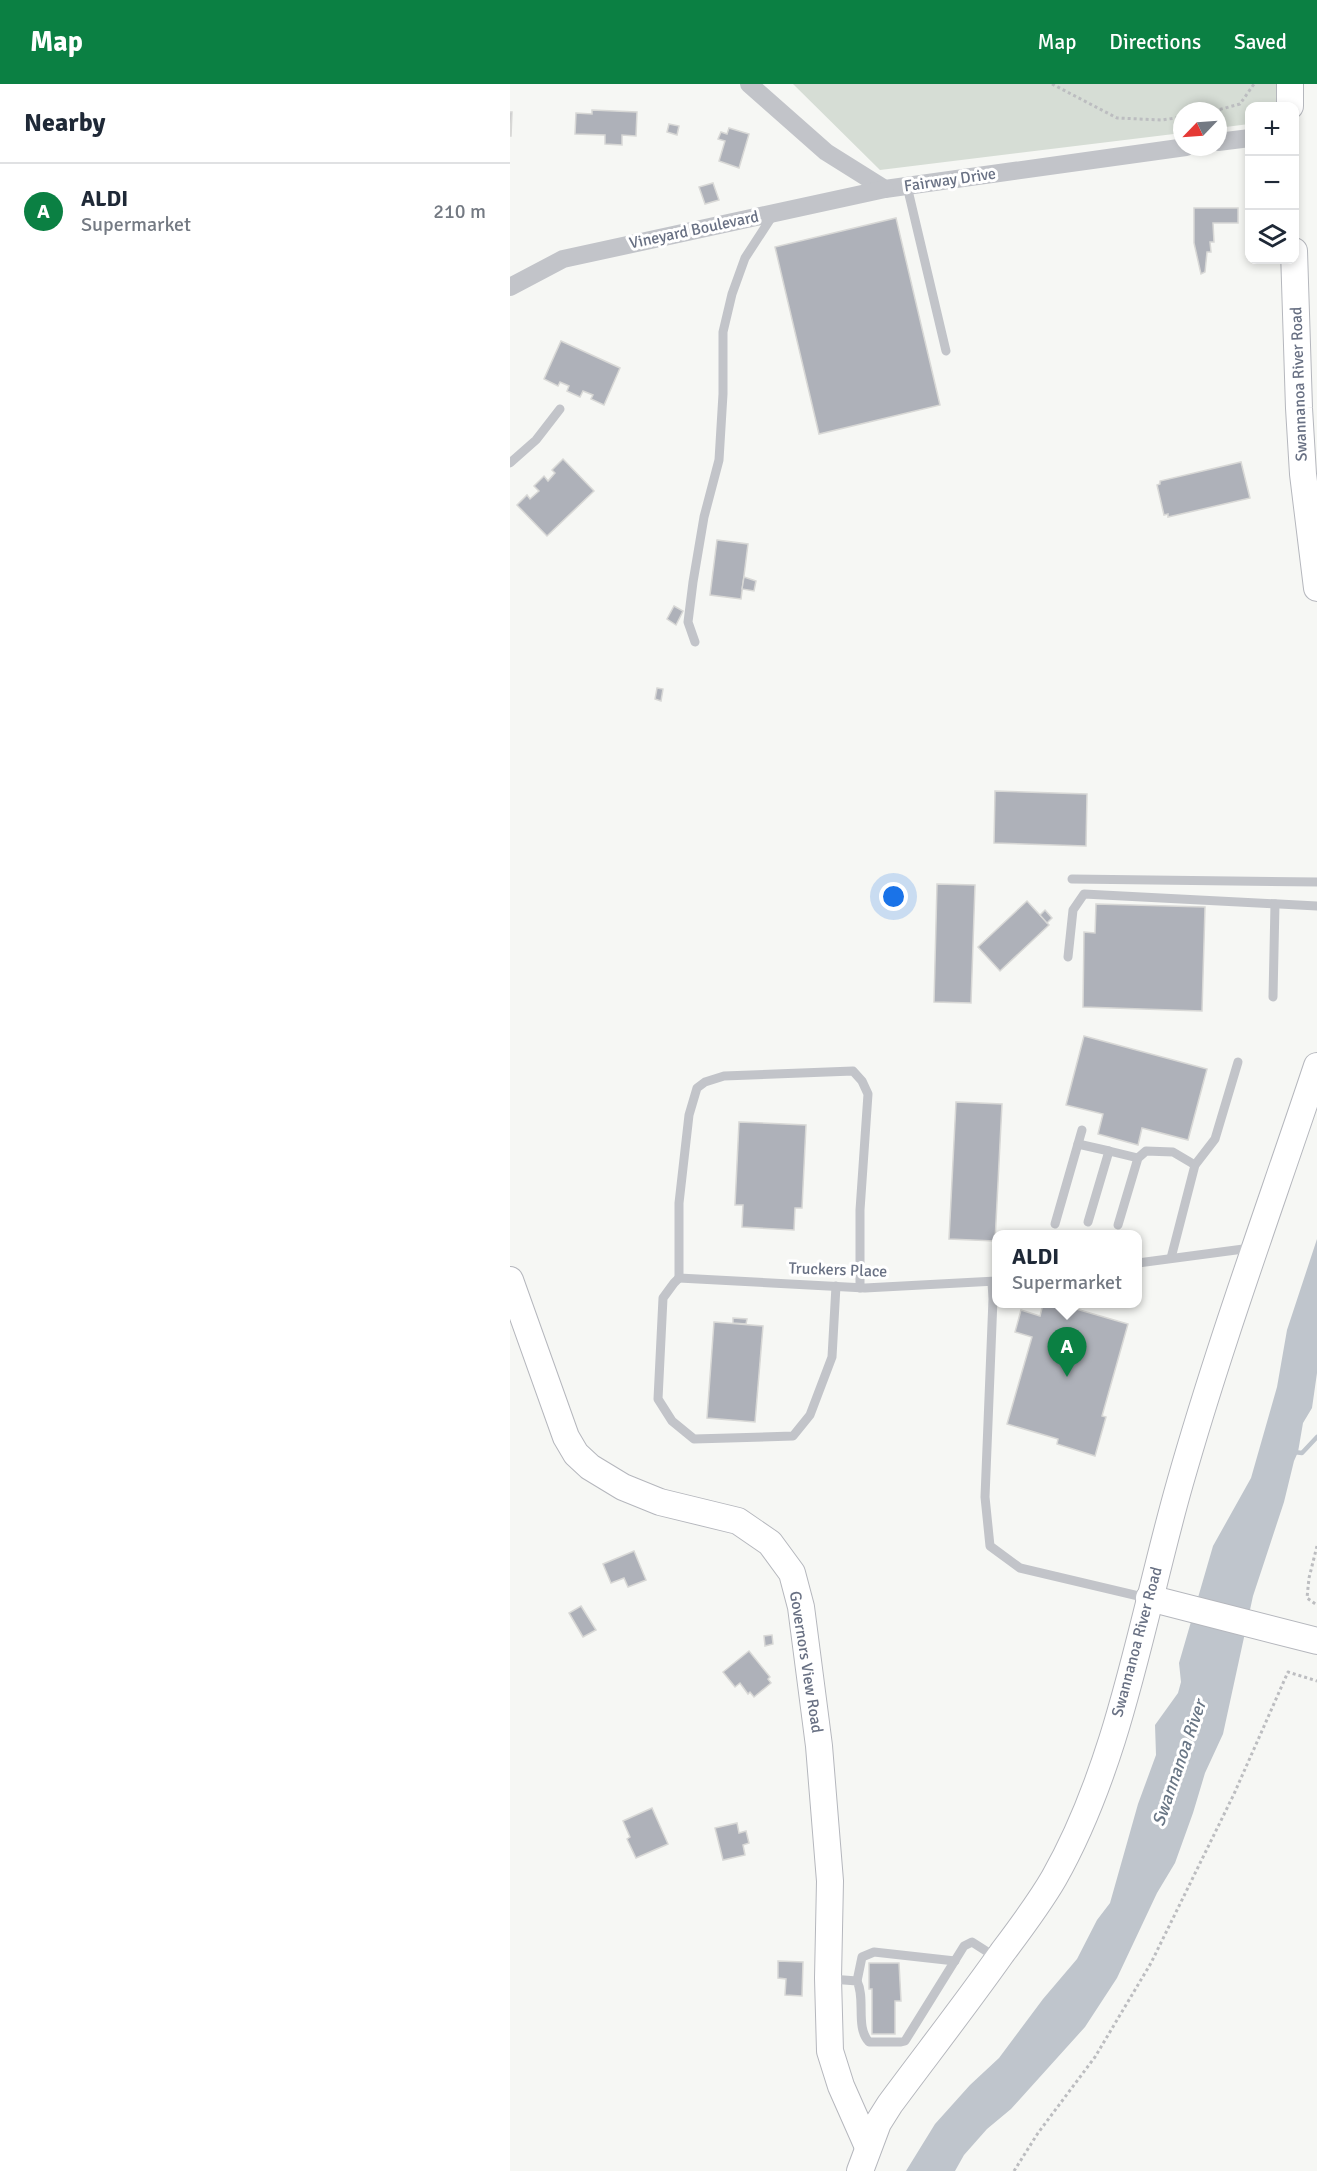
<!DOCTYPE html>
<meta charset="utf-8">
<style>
:root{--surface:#fff;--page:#f6f6f7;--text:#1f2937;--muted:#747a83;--line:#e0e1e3;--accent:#0b8043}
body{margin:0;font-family:Signika,sans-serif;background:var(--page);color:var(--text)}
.controls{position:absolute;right:18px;top:18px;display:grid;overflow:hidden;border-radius:12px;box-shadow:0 3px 9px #0003}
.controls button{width:54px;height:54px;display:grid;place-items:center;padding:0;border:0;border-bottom:2px solid var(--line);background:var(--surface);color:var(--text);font:30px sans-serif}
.compass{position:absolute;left:663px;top:18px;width:54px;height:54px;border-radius:50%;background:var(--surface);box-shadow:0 3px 9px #0003;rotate:245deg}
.you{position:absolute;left:384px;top:813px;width:21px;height:21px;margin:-15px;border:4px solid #fff;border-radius:50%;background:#1a73e8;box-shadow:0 0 0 9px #1a73e833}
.badge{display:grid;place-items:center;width:39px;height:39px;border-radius:50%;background:var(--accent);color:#fff;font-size:20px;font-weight:700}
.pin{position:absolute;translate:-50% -50px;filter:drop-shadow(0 2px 3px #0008)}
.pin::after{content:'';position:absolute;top:32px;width:21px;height:18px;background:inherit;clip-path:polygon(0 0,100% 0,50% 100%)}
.popup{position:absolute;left:482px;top:1146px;width:150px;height:78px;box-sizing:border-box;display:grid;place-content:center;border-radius:12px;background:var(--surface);filter:drop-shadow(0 2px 4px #0005);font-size:20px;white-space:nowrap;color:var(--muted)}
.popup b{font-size:22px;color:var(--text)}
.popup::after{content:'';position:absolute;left:50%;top:100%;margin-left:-12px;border:12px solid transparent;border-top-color:var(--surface)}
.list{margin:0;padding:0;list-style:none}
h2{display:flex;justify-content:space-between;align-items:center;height:78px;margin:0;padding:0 24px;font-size:26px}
h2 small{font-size:20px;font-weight:400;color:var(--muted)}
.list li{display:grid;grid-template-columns:39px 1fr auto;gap:18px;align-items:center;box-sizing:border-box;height:96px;padding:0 24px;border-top:2px solid var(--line)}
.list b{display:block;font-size:22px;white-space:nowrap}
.list p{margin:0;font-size:20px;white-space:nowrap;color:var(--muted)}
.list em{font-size:20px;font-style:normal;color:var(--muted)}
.icon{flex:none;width:33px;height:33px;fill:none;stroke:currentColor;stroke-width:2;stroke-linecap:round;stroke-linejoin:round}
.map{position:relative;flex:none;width:807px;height:2087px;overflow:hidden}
header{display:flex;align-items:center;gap:36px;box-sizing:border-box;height:84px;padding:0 30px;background:var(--accent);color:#fff}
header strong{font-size:28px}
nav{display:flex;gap:33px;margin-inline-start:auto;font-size:21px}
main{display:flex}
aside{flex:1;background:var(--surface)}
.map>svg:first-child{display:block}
.green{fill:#d6ddd5}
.water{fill:#bfc5cc}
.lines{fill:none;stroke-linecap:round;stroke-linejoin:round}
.stream{stroke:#bfc5cc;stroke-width:4.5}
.building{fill:#aeb1b9;stroke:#d8d8d6;stroke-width:1.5}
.secondary-casing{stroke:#b5b7bd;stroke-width:28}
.path{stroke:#bcbdc0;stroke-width:3;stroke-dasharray:3 3;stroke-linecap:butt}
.lane{stroke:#c2c4c9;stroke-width:9}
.street{stroke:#c2c4c9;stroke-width:18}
.secondary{stroke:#fff;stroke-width:26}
.labels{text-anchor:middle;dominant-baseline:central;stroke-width:6;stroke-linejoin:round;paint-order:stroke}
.street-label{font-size:16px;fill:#687083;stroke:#fff}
.water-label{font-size:18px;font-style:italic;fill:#697685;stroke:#fff}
</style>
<header>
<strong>Map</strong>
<nav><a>Map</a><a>Directions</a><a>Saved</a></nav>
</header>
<main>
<aside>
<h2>Nearby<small></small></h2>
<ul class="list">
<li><span class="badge">A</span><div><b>ALDI</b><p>Supermarket</p></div><em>210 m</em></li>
</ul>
</aside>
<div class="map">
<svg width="807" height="2087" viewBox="0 0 807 2087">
<rect width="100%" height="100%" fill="#f6f7f4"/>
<path class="green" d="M283 0H766L767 22H740L739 40 708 44V27H672V49L370 86Z"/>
<path class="water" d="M807 1155V1289L802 1324 793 1339 788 1368 784 1377 774 1418 743 1512 713 1650 695 1689 683 1729 665 1779 647 1809 607 1894 575 1943 501 2025 477 2045 454 2071 445 2087H396L425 2040 460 2001 489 1974 533 1915 567 1875 587 1836 600 1819 628 1720 646 1671 645 1641 668 1609 671 1598 669 1579 703 1462 741 1394 767 1303 777 1246Z"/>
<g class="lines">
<path class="stream" d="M784 1368 792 1369 807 1353"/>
</g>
<g class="building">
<path d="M82 26 127 28 126 52 112 51V61L95 60V51L65 50 66 29 82 30Z"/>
<path d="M0 28H2L1 52H0Z"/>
<path d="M159 40 169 42 167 51 157 48Z"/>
<path d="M219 44 239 50 229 84 209 77 215 57 208 55 211 48 217 50Z"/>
<path d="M203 99 209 116 195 120 189 103Z"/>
<path d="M684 124H728V139H703L704 158H700L701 168H697L695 188 691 190 684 159Z"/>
<path d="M386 134 430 321 309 350 265 163Z"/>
<path d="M51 257 110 284 94 321 81 315 83 311 73 307 70 313 57 307 59 302 50 298 48 302 34 295Z"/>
<path d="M53 375 84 407 37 452 7 421 17 411 20 415 29 407 24 402 34 392 38 397 45 389 42 386Z"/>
<path d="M731 378 740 414 658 433V430L654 431 647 401 650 400V397Z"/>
<path d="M207 456 238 460 231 515 200 511Z"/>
<path d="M234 493 246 497 244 507 232 505Z"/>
<path d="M164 522 173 527 166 541 157 535Z"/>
<path d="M147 604 153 605 151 617 145 615Z"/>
<path d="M485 707 577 710 576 762 484 759Z"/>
<path d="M427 800 465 801 461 919 424 918Z"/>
<path d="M517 817 539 841 490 887 468 863Z"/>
<path d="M586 820 695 823 692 927 573 923 574 848 585 849Z"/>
<path d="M535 826 542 834 537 839 530 831Z"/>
<path d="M574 952 697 985 678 1056 632 1044 628 1061 588 1050 593 1030 556 1021Z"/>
<path d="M446 1018 492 1020 485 1157 439 1155Z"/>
<path d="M229 1038 296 1041 292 1124H285L284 1146 232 1143 233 1121H225Z"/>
<path d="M533 1220H549L618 1240 592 1332 596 1333 585 1372 547 1360 548 1355 497 1340 522 1253 505 1248 511 1226 530 1232Z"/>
<path d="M223 1234 237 1235 236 1240 223 1239Z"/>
<path d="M204 1238 253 1242 245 1338 197 1334Z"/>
<path d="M124 1467 136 1496 118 1503 114 1494 101 1499 93 1480Z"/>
<path d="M71 1522 86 1546 73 1553 59 1529Z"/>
<path d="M262 1551 263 1560 255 1562 254 1552Z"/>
<path d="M239 1567 260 1593 258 1595 261 1599 244 1613 240 1608 238 1610 230 1599 225 1603 213 1588Z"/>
<path d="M142 1724 158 1760 126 1774 117 1755 120 1753 113 1737Z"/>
<path d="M227 1739 229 1749 236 1747 239 1759 233 1761 235 1771 213 1776 205 1744Z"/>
<path d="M268 1877 293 1878 292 1912 275 1911 276 1895 268 1894Z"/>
<path d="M359 1879H389L391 1917H385V1950H362V1905H359Z"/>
</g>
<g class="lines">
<defs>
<g id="secondary">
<path d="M780 0V22"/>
<path d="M784 167 789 324 793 390 807 504"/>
<path d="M0 1196 56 1353 66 1370 80 1383 113 1403 150 1418 228 1437 260 1459 282 1489 291 1523 309 1662 320 1797 318 1894 320 1967 331 2002 358 2063"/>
<path d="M639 1514 807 1557"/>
<path d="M350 2087 368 2039 380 2020C417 1970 456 1920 492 1869 510 1845 529 1820 544 1794 611 1676 633 1528 670 1399 710 1258 761 1120 807 982"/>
</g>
</defs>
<use href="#secondary" class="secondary-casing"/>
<g class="path">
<path d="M542 0 607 34 652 36 672 33"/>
<path d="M704 27 730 20 744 0"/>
<path d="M807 1462 799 1494 797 1514 807 1521"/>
<path d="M504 2087 528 2049 585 1973 641 1879 724 1710 778 1588 807 1597"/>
</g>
<g class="lane">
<path d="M397 102 436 267"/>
<path d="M0 379 26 356 50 325"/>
<path d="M185 558 178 538 183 498 194 433 209 376 213 310V248L222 210 235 174 263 131"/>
<path d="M562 795 807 798"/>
<path d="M558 873 563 826 574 810 807 822"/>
<path d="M763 913 765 820"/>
<path d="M568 1060 599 1067 578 1138"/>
<path d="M599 1067 628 1074"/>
<path d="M545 1140 572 1046"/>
<path d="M608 1141 628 1074 636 1067 663 1068 685 1081"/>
<path d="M661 1174 685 1081 705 1055 728 978"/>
<path d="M628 1179 741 1164"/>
<path d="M169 1194V1119L179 1031 187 1004 195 998 214 992 343 987 352 997 358 1010 350 1126V1204"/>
<path d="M169 1194 164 1199 153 1214 148 1315 162 1337 184 1355 283 1352 300 1331 322 1273 326 1202"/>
<path d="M169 1194 355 1204 486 1197"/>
<path d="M482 1198 483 1215 475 1413 480 1462 510 1484 637 1514"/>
<path d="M321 1895 347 1897C356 1915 345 1943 359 1958H391L395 1957 454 1862 462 1858 487 1874"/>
<path d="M347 1897 352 1873 364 1868 445 1877"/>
</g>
<g class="street">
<path d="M239 0 316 68 375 105 676 63"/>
<path d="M708 58 740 54"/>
<path d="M0 203 53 175 375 105"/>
</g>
<use href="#secondary" class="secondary"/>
</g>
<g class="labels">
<g class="street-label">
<text transform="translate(440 96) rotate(-8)">Fairway Drive</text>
<text transform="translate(184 146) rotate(-12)">Vineyard Boulevard</text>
<text transform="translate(789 300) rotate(-92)">Swannanoa River Road</text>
<text transform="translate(328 1186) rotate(2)">Truckers Place</text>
<text transform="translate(627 1558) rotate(-75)">Swannanoa River Road</text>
<text transform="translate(296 1578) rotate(81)">Governors View Road</text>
</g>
<g class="water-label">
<text transform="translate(669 1679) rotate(-71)">Swannanoa River</text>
</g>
</g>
</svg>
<div class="controls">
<button>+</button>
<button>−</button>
<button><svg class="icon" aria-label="layers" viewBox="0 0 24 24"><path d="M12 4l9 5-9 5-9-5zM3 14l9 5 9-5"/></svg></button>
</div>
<svg class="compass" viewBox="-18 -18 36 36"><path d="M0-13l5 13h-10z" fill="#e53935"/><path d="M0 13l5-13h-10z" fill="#747a83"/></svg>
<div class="you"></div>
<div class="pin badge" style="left:557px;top:1293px">A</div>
<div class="popup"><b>ALDI</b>Supermarket</div>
</div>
</main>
